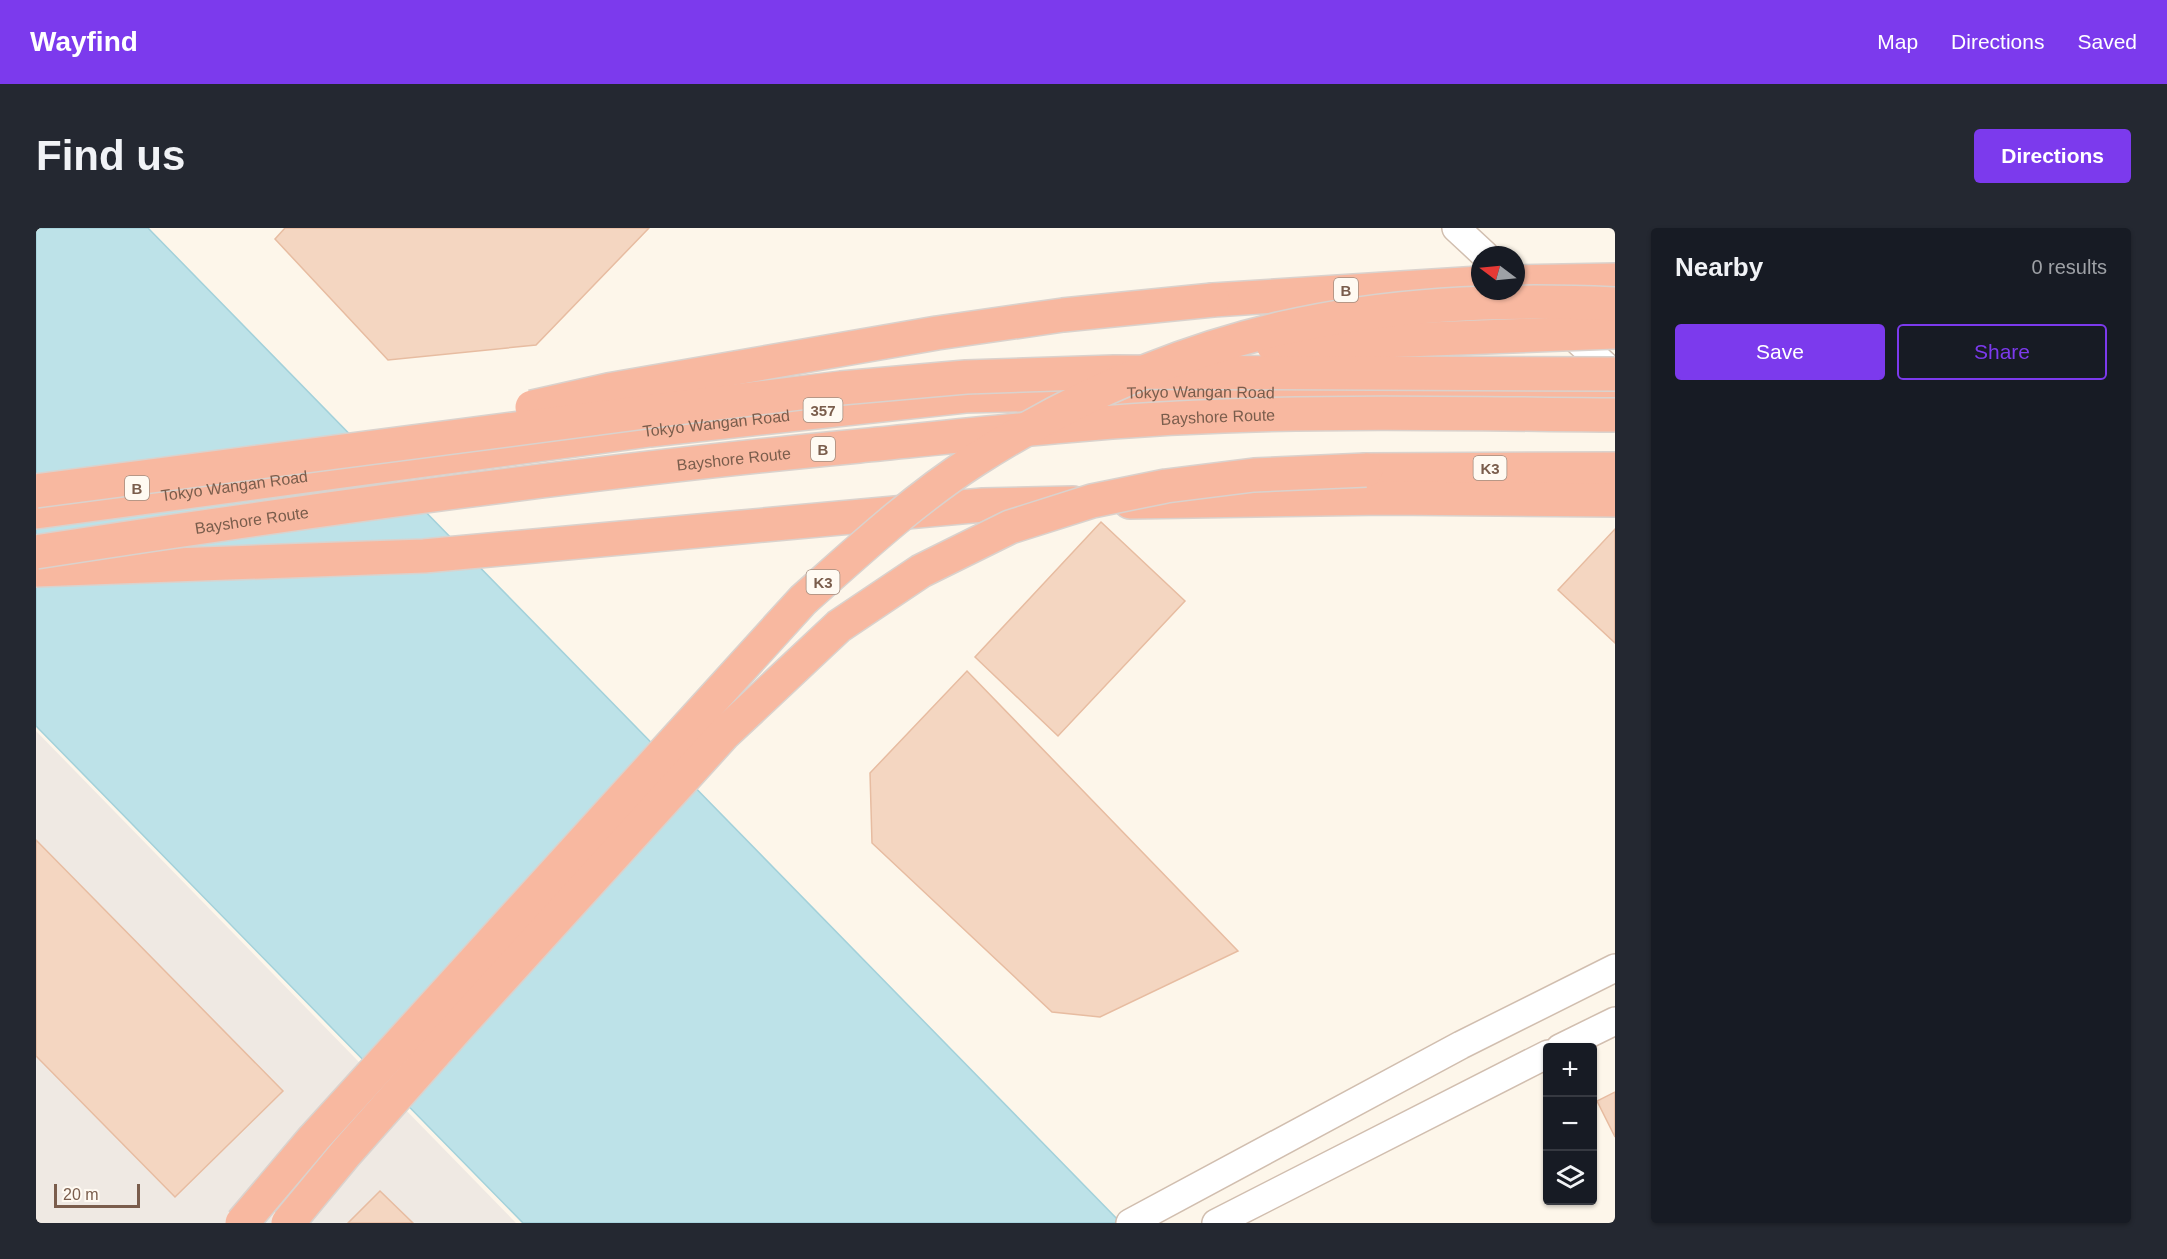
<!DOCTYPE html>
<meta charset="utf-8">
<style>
:root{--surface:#171b24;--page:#242831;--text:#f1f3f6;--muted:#9ea1a6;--line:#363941;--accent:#7c3aed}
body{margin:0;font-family:Arial,sans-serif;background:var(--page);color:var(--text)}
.controls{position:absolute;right:18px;bottom:18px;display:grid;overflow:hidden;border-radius:6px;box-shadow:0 2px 4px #0004}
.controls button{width:54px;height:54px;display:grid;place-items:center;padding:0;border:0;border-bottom:2px solid var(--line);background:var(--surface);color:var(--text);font:30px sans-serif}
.compass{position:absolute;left:1435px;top:18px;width:54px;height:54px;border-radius:50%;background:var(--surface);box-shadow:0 2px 4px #0004;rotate:286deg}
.scale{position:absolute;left:18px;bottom:15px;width:86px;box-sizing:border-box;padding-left:6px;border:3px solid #7a5d4c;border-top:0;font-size:16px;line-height:21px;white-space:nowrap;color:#7a5d4c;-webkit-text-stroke:4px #fffaf2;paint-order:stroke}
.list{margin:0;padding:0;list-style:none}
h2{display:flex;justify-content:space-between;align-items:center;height:78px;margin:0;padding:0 24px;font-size:26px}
h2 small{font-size:20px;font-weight:400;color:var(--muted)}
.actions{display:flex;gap:12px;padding:18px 24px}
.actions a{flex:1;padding:14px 0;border:2px solid var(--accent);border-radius:6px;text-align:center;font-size:21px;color:var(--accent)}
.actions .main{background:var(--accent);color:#fff}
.icon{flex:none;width:33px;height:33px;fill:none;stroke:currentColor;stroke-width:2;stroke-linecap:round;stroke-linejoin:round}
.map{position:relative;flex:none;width:1579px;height:995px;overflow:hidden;border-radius:6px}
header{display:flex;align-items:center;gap:36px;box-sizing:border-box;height:84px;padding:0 30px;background:var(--accent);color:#fff}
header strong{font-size:28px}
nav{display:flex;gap:33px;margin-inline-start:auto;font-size:21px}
.intro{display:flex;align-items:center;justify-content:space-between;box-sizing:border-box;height:144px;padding:0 36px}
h1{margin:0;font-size:42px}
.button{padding:15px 27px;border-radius:6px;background:var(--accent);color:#fff;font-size:21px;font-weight:700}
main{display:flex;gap:36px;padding:0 36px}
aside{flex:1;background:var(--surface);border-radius:6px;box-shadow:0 2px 4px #0004}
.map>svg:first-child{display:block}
.industrial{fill:#efe9e3}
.water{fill:#bde2e8;stroke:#a3d1da;stroke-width:1.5}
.building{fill:#f4d6c1;stroke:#e7bca1;stroke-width:1.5}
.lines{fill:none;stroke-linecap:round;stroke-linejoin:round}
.minor-casing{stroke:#d1beaf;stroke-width:30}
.highway-casing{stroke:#dad2cd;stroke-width:36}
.minor{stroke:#fff;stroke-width:27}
.highway{stroke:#f8b8a0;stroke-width:33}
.highway-bridge-casing{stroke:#dad2cd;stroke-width:36;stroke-linecap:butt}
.highway-bridge{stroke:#f8b8a0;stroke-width:33}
.labels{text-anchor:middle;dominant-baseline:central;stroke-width:4.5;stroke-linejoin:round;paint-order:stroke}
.shield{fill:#fffaf2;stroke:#a28c7e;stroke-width:1.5}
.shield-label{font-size:15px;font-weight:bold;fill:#7a5d4c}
.street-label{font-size:16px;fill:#7a5d4c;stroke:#fffaf2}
</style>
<header>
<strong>Wayfind</strong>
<nav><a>Map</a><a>Directions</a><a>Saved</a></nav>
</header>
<div class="intro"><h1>Find us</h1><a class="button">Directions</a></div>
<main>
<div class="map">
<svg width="1579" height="995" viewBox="0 0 1579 995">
<rect width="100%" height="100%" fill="#fdf6ea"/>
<path class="industrial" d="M0 503 480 995H0Z"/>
<path class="water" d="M0 0H112L1085 995H487L0 498Z"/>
<g class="building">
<path d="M249 0H613L500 117 352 132 239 11Z"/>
<path d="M1065 294 1149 373 1022 508 939 429Z"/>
<path d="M1579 301V415L1522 362Z"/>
<path d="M931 443 1202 723 1064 789 1016 784 836 615 834 545Z"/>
<path d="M0 612 247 863 139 969 0 828Z"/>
<path d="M1579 864V909L1561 873Z"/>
<path d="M344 963 377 995H312Z"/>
</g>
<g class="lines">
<defs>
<g id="minor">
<path d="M1420 0 1449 27"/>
<path d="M1525 97 1579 147"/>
<path d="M1524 820 1579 793"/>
<path d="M1094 995 1425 817 1579 740"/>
<path d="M1180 995 1512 826"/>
</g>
<g id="highway">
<path d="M1480 54 1579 52"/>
<path d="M1177 72 1444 55"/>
<path d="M1330 242 1579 241"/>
<path d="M1094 274 1349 270 1579 272"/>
<path id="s1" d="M0 284 614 202 929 168 1162 163 1579 170"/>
<path d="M0 342 388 328 947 277 1037 275"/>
</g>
</defs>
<use href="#minor" class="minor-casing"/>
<use href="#highway" class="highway-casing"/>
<use href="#minor" class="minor"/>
<use href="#highway" class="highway"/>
<defs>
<g id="highway-bridge">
<path d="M1237 117 1579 104"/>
<path d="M496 179 572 162 901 105 1027 87 1177 72"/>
<path d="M0 263 609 184 805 160 930 149 1078 144 1579 146"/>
<path id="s2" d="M0 324C273 282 547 244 823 218 944 206 1066 192 1188 188 1318 183 1449 186 1579 187"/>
<path d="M206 995 278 910 767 372C822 323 877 272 939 232 1146 100 1336 65 1579 76"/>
<path d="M252 995 310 925 420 801 688 506 803 398 885 343 974 299 1056 273 1130 258 1218 247 1330 242"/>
</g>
</defs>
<use href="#highway-bridge" class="highway-bridge-casing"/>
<use href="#highway-bridge" class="highway-bridge"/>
</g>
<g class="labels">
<g class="shield">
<rect x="1298" y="50" width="24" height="24" rx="4.5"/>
<rect x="767.5" y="170" width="39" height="24" rx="4.5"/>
<rect x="775" y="209" width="24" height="24" rx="4.5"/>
<rect x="1437.5" y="228" width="33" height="24" rx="4.5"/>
<rect x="89" y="248" width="24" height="24" rx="4.5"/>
<rect x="770.5" y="342" width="33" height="24" rx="4.5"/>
</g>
<g class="shield-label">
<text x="1310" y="62">B</text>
<text x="787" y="182">357</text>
<text x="787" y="221">B</text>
<text x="1454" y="240">K3</text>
<text x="101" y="260">B</text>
<text x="787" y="354">K3</text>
</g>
<g class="street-label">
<text stroke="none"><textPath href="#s1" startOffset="1172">Tokyo Wangan Road</textPath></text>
<text stroke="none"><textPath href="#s2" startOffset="1190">Bayshore Route</textPath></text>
<text stroke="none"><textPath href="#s1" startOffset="686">Tokyo Wangan Road</textPath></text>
<text stroke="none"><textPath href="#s2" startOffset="704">Bayshore Route</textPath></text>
<text stroke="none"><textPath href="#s1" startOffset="200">Tokyo Wangan Road</textPath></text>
<text stroke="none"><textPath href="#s2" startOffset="218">Bayshore Route</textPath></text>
</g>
</g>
</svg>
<div class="controls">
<button>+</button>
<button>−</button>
<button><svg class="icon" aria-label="layers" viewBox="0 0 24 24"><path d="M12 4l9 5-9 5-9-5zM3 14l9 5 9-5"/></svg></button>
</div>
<svg class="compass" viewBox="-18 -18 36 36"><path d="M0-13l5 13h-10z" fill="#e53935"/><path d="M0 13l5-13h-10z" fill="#9ea1a6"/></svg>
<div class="scale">20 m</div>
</div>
<aside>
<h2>Nearby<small>0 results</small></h2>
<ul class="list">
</ul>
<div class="actions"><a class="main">Save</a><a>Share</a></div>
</aside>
</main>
